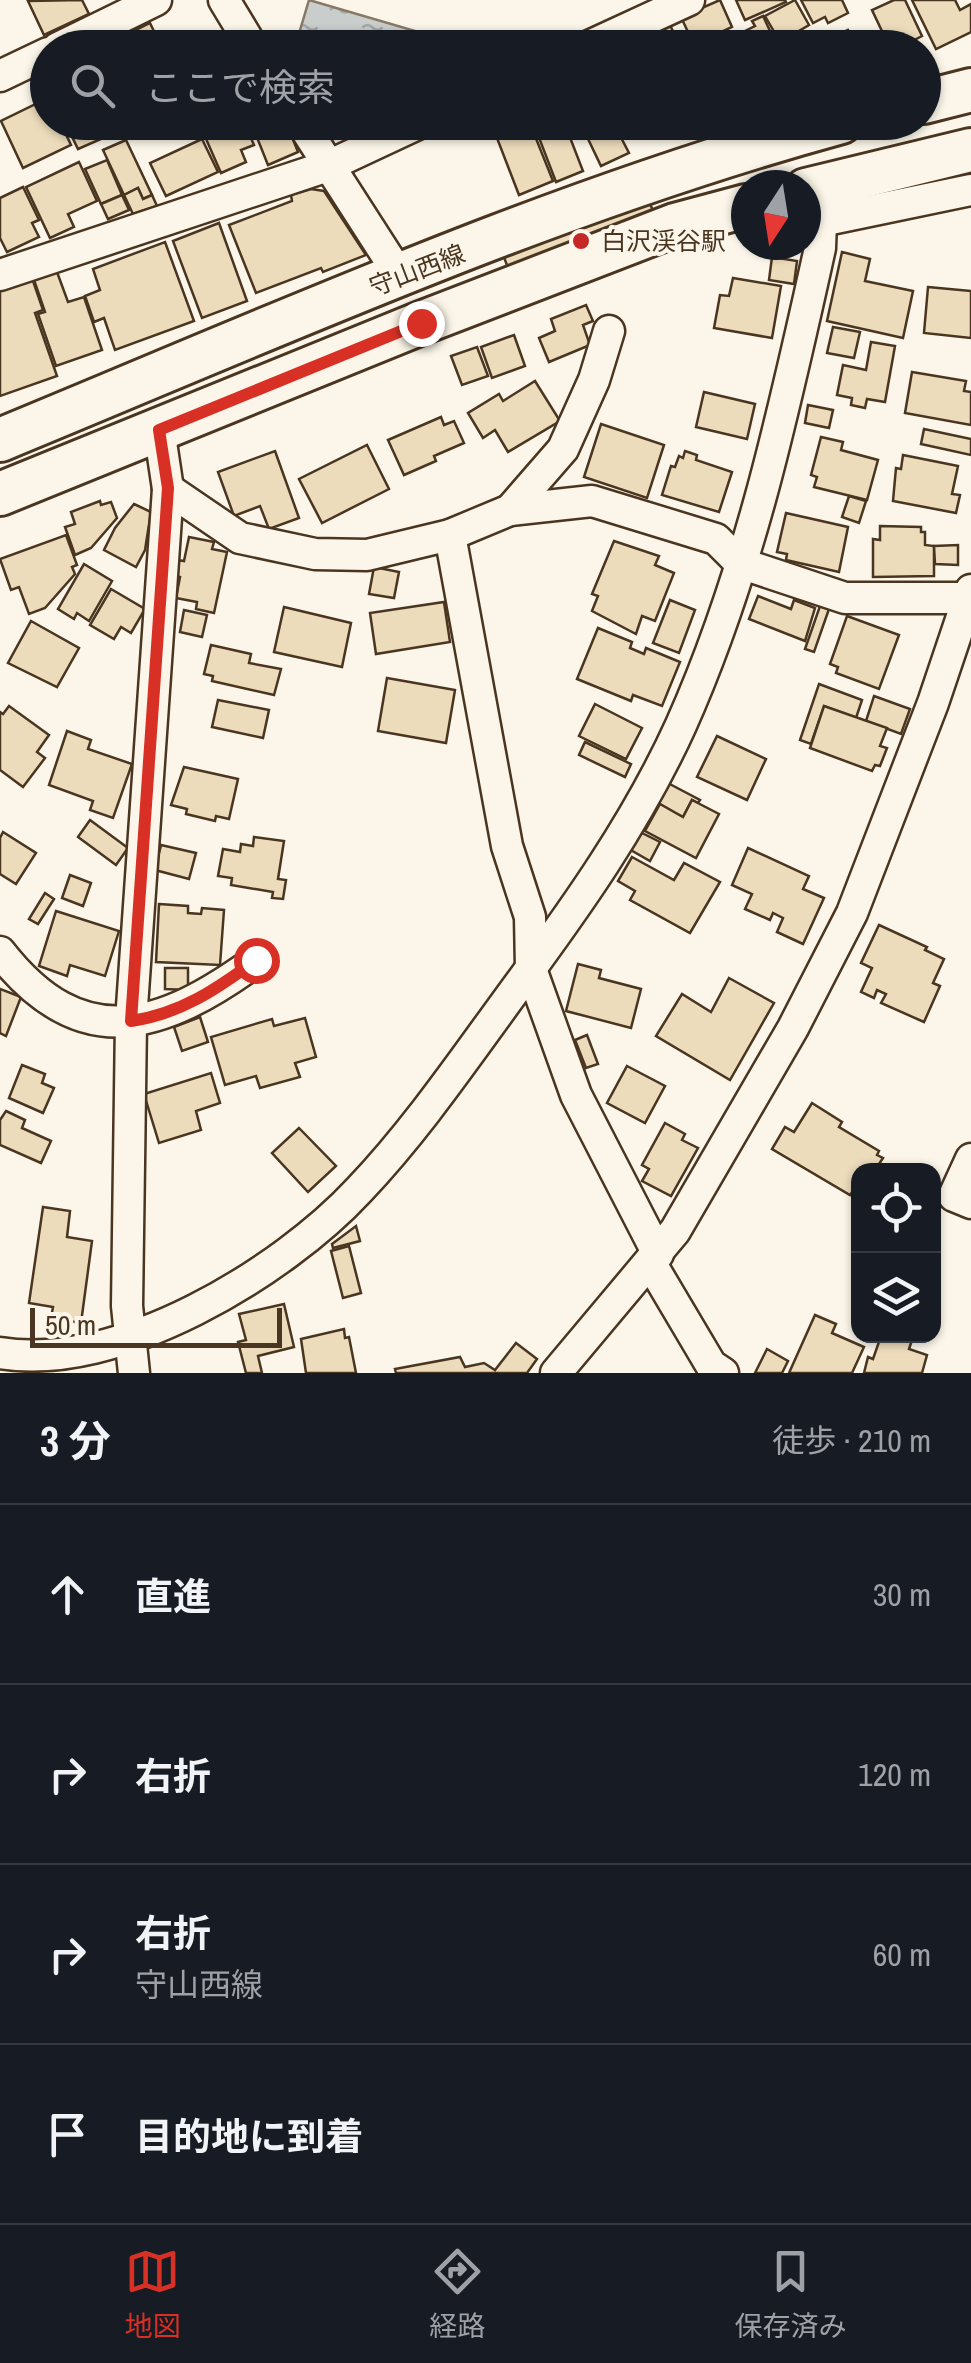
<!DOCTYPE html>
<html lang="ja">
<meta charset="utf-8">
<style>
:root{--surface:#171b24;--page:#242831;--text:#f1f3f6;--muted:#9ea1a6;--line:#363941;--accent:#d93025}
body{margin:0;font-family:"Archivo Narrow","Noto Sans JP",sans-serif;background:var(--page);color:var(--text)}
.controls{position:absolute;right:30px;bottom:30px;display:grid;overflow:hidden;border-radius:20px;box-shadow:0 2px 8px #0004}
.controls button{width:90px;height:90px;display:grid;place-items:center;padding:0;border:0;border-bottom:2px solid var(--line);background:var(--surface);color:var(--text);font:50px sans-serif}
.compass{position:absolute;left:731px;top:170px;width:90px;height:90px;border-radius:50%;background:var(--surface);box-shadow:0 2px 8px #0004;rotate:192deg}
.scale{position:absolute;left:30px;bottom:25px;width:252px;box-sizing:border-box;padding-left:10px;border:5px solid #4a3520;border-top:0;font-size:28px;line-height:35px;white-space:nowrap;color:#4a3520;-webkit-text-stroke:8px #fbf6e9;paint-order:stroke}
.stop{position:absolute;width:30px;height:30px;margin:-22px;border:8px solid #d93025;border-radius:50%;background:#fff}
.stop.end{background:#d93025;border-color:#fff;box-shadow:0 2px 10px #0008}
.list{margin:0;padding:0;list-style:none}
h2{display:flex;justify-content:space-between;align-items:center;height:130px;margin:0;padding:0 40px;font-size:42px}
h2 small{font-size:32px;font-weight:400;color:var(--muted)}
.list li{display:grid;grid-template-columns:65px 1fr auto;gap:30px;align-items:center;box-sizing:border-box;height:180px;padding:0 40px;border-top:2px solid var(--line)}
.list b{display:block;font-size:38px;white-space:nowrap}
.list p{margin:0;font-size:32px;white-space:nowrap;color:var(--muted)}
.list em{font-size:32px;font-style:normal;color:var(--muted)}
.icon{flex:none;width:55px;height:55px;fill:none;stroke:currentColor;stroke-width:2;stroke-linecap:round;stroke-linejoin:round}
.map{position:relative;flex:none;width:971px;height:1373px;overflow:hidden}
.search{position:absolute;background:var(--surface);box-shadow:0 2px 8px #0004;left:30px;right:30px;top:30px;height:110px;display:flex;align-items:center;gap:25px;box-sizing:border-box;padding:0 35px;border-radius:55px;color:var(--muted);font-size:38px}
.sheet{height:850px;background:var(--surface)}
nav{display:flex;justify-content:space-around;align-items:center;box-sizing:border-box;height:140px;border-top:2px solid var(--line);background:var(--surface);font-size:28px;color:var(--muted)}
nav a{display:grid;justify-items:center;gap:5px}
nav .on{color:var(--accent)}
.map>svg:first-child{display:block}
.water{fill:url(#water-ripples);stroke:#887966;stroke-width:2.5}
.building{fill:#ecdcbc;stroke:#4a3520;stroke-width:2.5}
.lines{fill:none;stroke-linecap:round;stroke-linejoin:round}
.street-casing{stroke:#4a3520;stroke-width:35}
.secondary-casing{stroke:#4a3520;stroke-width:48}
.street{stroke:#fbf6e9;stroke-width:30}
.secondary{stroke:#fbf6e9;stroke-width:42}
.route{stroke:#d93025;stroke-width:12}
.poi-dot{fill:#c62828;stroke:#fbf6e9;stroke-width:4}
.labels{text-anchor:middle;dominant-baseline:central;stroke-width:8;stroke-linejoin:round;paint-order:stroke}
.poi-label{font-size:25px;fill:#4a3520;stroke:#fbf6e9;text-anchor:start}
.street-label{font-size:25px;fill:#4a3520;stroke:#fbf6e9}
</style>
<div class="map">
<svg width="971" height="1373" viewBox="0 0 971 1373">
<defs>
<pattern id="water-ripples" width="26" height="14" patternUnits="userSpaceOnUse" patternTransform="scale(2.5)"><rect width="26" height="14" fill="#c9cecd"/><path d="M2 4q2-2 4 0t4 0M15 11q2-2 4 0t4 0" fill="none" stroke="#a5a8a6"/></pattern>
</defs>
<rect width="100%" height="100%" fill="#fbf6e9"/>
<path class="water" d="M309 0 429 35 425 47H295Z"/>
<g class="building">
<path d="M82 0 89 14 44 35 28 1Z"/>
<path d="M720 0 732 27 694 45 681 17Z"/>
<path d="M736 0H785L786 2 745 20Z"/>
<path d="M795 0 809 25 780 42 765 16Z"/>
<path d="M801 0H842L848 13 828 23 825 17 813 23Z"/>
<path d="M894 0H905L922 36 899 48H890L872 10Z"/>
<path d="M912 0H955L960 10 971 4V32L936 49Z"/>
<path d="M763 16 778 48H752L745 31 755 26 752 21Z"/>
<path d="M150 23 161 46 125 48 120 38Z"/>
<path d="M669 23 681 48H644L639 38Z"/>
<path d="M848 30 857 48H820L818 44Z"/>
<path d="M493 32 500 48H458Z"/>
<path d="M48 98V122H60L71 145 23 168 1 121Z"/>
<path d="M65 122H112L117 132 78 149Z"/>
<path d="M226 122H244L254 145 241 150 246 162 221 173 203 132Z"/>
<path d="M272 122H286L298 152 268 165 254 130Z"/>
<path d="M533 122H564L583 171 556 182Z"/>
<path d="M580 122H621L615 126 629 153 601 166Z"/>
<path d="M531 126 553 181 519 195 497 138Z"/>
<path d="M202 139 218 172 166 196 150 163Z"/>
<path d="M126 140 152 195 143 199 138 188 124 195 103 150Z"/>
<path d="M107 160 122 195 101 204 85 169Z"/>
<path d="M79 162 97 201 68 214 74 227 50 238 26 187Z"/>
<path d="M643 185 664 240 519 296 498 242Z"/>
<path d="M23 187 39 220 32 223 39 237 7 252 0 238V198Z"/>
<path d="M138 188 143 199 152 195 157 206 133 214 124 195Z"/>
<path d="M311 189 324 191 366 255 323 272 321 268 256 293 229 225 292 201 291 195Z"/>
<path d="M122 195 129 210 108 219 101 204Z"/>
<path d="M219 223 247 301 202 318 173 241Z"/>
<path d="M165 242 194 321 115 350 104 318 94 322 85 296 100 290 93 269Z"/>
<path d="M842 252 870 259 865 281 913 291 903 338 827 321Z"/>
<path d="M772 257 797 261 794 284 769 280Z"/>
<path d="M57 272 68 302 84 297 102 350 56 366 38 314 45 312 34 280Z"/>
<path d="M32 278 43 310 35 313 57 376 0 396V289Z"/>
<path d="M733 278 781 286 772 338 714 328 720 295 729 296Z"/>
<path d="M928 287 971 291V338L924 333Z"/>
<path d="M586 305 593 321 583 325 590 345 549 362 539 338 555 331 551 319Z"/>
<path d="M833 327 860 332 854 358 827 353Z"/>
<path d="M514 335 525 366 492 378 481 347Z"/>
<path d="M871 342 895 346 885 402 867 399 865 408 851 405 852 398 837 395 843 365 866 370Z"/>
<path d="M477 347 488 376 462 385 451 356Z"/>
<path d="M912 372 966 381 964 391 971 392V425L905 413Z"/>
<path d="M535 381 560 421 508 452 495 430 483 438 468 413 499 394 503 401Z"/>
<path d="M704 392 755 404 747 439 696 427Z"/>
<path d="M808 405 833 410 829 428 805 423Z"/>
<path d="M441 417 444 425 454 421 464 443 434 456 436 461 404 475 388 440Z"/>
<path d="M601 424 664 445 647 498 584 477Z"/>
<path d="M924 429 971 439V455L921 444Z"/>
<path d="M821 437 843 442 841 450 878 460 867 500 814 487 817 477 811 475Z"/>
<path d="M367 445 389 489 322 523 299 479Z"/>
<path d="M275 451 299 518 269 529 260 506 234 516 218 472Z"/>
<path d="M685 451 697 455 696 460 732 472 719 512 662 495 671 466 675 467 679 456 683 458Z"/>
<path d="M903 455 958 466 952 494 960 495 956 513 893 501 896 468 901 469Z"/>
<path d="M849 496 866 501 859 523 842 517Z"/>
<path d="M100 501 101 505 111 502 117 518 91 548 75 555 65 527 75 524 71 512Z"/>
<path d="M134 504 151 512 145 550 136 567 104 550 115 528Z"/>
<path d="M786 513 848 527 839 572 786 560 787 554 777 552Z"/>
<path d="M880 526 921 527V532H925V545L934 546V576L873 577V539L880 540Z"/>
<path d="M66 535 77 565 72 567 75 574 45 608 29 614 19 587 11 590 0 559Z"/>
<path d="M189 537 214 542 212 549 227 552 214 613 196 609 197 602 176 598 180 577 174 576 177 560 184 561Z"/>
<path d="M614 541 659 556 655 565 674 573 655 621 642 616 636 634 592 611 598 596 592 594Z"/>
<path d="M958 545V565L935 564 934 546Z"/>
<path d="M84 564 112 581 89 621 77 613 74 619 58 609Z"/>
<path d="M374 567 399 572 394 598 369 594Z"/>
<path d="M111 589 145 609 131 633 121 627 114 639 90 625Z"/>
<path d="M758 596 791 609 794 600 815 608 805 641 749 619Z"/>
<path d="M670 600 695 610 679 653 653 643Z"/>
<path d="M444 602 450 642 376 654 370 613Z"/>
<path d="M820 606 829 609 814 652 805 649Z"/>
<path d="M284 607 351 623 342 667 274 652Z"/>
<path d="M184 610 207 615 202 637 180 632Z"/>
<path d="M847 616 899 635 879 689 836 673 838 667 830 664Z"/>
<path d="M31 621 79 648 57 687 8 663Z"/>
<path d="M598 628 632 642 630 648 644 654 646 648 680 662 662 706 633 695 631 701 577 679Z"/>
<path d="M211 645 251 654 249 663 281 669 274 695 212 681 213 676 204 674Z"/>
<path d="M387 678 455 690 446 743 378 731Z"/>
<path d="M819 684 862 700 856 718 824 706 811 744 800 740Z"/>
<path d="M874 696 910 709 901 734 866 721Z"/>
<path d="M218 700 269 710 263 738 212 727Z"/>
<path d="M595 704 642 728 626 759 579 736Z"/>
<path d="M9 706 49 735 37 752 45 758 23 787 0 770V712L3 714Z"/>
<path d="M824 706 887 728 880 746 887 748 880 766 875 765 872 771 810 748Z"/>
<path d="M67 731 91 740 88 749 132 764 113 818 90 810 93 801 49 785Z"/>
<path d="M717 736 766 759 747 800 697 777Z"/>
<path d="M585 742 631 764 625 777 579 755Z"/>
<path d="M184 767 238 779 229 819 216 816 215 821 186 814 187 809 171 805Z"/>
<path d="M664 781 700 800 698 803 692 800 683 817 652 803Z"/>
<path d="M692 800 719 814 696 858 645 831 660 804 683 817Z"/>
<path d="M90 820 128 848 116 865 78 837Z"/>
<path d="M638 831 660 842 650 861 629 849Z"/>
<path d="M3 832 36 853 16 884 0 874V838Z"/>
<path d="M254 837 284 841 278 879 286 880 283 899 272 898 273 892 231 885 232 878 218 876 223 849 240 852 241 844 253 846Z"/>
<path d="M161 845 196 853 189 879 155 870Z"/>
<path d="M748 848 809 876 803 889 824 898 803 944 777 932 783 918 773 913 770 920 745 909 752 894 732 885Z"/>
<path d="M632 857 674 880 684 863 720 882 690 933 630 900 635 891 618 881Z"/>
<path d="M70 875 91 883 83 906 62 898Z"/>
<path d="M45 893 54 899 38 924 29 919Z"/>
<path d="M159 904 188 906V913L201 914 202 908 224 910 220 965 156 962Z"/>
<path d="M56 911 119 931 105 976 70 965 67 976 39 966Z"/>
<path d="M879 925 927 947 925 950 944 959 933 983 940 986 924 1022 881 1003 886 994 877 990 874 998 861 992 872 968 861 963Z"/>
<path d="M578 964 601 970 599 978 641 989 631 1028 566 1011Z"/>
<path d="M165 968H188V990L165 989Z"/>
<path d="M729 978 774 1003 730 1080 656 1036 682 994 711 1012Z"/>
<path d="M0 989 21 997 6 1036 0 1033Z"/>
<path d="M200 1017 208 1042 182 1051 174 1027Z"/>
<path d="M305 1018 316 1057 295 1063 300 1077 260 1088 256 1076 225 1085 211 1037 272 1019 274 1026Z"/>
<path d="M587 1035 598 1064 586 1068 575 1040Z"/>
<path d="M22 1065 45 1074 42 1083 54 1088 43 1113 9 1098Z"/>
<path d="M627 1066 665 1086 645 1123 607 1103Z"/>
<path d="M211 1073 220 1103 196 1111 201 1130 159 1143 144 1094Z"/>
<path d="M812 1103 842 1122 839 1127 879 1151 877 1155 883 1158 875 1170H858V1184L850 1195 772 1149 785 1127 794 1132Z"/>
<path d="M6 1111 25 1120 22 1128 51 1141 41 1163 0 1145V1120Z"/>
<path d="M665 1123 685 1134 682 1140 698 1148 671 1196 642 1181 649 1169 642 1165Z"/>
<path d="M299 1128 336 1166 308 1192 272 1153Z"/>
<path d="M43 1207 70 1211 67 1237 92 1241 81 1323 51 1318 53 1307 29 1303Z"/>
<path d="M356 1226 360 1241 333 1248 332 1244Z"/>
<path d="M349 1246 361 1293 343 1298 331 1251Z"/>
<path d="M284 1304 294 1347 258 1356 262 1373H246L238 1342 246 1340 239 1314Z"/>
<path d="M815 1315 836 1324 832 1333 864 1347 852 1373H789Z"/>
<path d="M344 1329 345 1338 349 1337 356 1373H306L301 1339Z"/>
<path d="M881 1336 912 1340 909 1349 927 1355 922 1373H864L868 1357 873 1359Z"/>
<path d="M516 1343 537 1359 527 1373H396L395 1369 460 1357 465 1367 484 1363 495 1370Z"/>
<path d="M767 1349 788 1361 782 1373H755Z"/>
</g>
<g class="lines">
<defs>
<g id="street">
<path d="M224 0 253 48"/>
<path d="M58 48 156 0"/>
<path d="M585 48 689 0"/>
<path d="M0 76 48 53"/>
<path d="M301 122 400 276"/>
<path d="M821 221 971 190"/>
<path d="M0 275 328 166 422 122"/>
<path d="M168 489 240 538 315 554 367 555 450 535 510 510 592 501 716 539 740 563 845 598H971"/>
<path d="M510 510 563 449 594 380 609 331"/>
<path d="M450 535 507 846 530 917 531 969 576 1095 658 1254"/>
<path d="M0 952C82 1057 162 1029 256 961"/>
<path d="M971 1159 954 1196 971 1203"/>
<path d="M650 1262 711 1365 723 1373"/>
<path d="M0 1353C117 1373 282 1273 359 1190 416 1130 463 1061 512 994 575 909 637 822 681 725 749 573 784 410 820 248L821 221 806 201"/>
<path d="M134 1373 127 1306 131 1021 168 489 159 429"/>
<path d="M556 1373 675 1231 793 1028 852 913 933 703 971 590"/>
</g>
<g id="secondary">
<path d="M924 102 971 90"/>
<path d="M806 190 971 150"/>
<path d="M0 440C277 326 552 201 841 122"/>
<path d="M0 494 421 323 675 225 746 206"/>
</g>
</defs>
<use href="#street" class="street-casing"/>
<use href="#secondary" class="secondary-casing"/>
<use href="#street" class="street"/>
<use href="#secondary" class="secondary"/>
</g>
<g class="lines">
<path class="route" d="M256 960C217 989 180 1014 131 1021L168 488 159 430 421 323"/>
</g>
<circle class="poi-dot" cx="581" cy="241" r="10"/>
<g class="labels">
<g class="poi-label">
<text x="601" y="241">白沢渓谷駅</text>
</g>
<g class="street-label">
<text transform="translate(417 270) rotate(-21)">守山西線</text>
</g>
</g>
</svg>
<div class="controls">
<button><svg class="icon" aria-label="locate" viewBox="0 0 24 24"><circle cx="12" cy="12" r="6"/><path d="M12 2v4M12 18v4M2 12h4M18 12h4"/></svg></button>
<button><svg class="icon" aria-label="layers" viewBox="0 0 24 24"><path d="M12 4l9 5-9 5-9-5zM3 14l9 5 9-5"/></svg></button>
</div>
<svg class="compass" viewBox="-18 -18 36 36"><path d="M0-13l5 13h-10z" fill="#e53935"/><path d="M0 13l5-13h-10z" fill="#9ea1a6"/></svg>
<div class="scale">50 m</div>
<div class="stop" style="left:256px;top:960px"></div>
<div class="stop end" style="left:421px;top:323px"></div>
<div class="search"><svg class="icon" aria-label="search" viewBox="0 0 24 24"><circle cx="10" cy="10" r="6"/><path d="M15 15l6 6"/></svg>ここで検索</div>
</div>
<section class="sheet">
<h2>3 分<small>徒歩 · 210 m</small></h2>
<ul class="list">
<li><svg class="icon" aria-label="ahead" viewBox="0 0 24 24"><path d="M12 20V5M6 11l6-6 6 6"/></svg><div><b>直進</b></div><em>30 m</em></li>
<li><svg class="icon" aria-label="right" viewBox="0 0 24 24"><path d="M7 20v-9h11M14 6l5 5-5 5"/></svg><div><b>右折</b></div><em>120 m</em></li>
<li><svg class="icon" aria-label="right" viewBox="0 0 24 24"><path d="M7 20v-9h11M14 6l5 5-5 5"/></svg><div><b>右折</b><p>守山西線</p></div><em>60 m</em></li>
<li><svg class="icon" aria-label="arrive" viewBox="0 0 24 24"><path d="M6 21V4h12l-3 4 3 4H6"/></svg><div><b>目的地に到着</b></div></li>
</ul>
</section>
<nav>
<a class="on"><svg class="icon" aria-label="map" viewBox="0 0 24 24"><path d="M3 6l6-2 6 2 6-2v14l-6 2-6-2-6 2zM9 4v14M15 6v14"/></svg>地図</a>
<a><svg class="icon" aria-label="directions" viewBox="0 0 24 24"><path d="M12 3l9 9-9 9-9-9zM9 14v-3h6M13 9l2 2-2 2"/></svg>経路</a>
<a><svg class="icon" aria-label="saved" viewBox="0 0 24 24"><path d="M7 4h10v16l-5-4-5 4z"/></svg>保存済み</a>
</nav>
